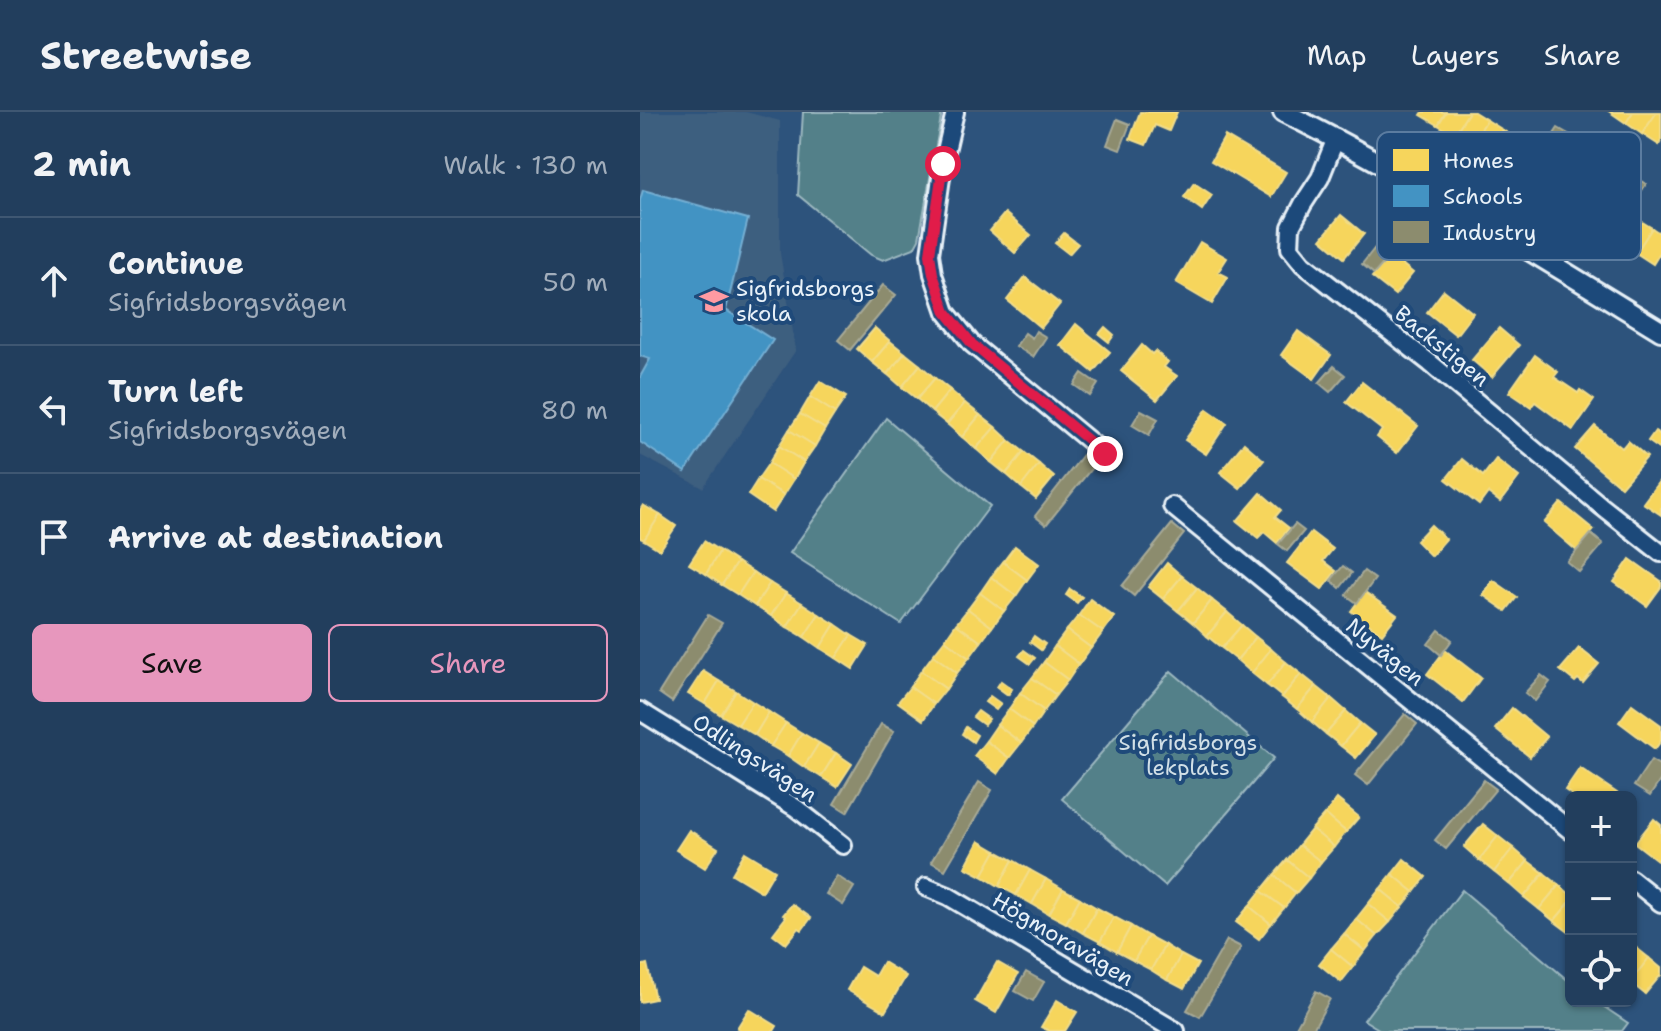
<!DOCTYPE html>
<meta charset="utf-8">
<style>
:root{--surface:#223e5d;--page:#2a4563;--text:#f1f3f6;--muted:#a2aebc;--line:#3f5772;--accent:#e797bd}
body{margin:0;font-family:"Shantell Sans",sans-serif;background:var(--page);color:var(--text)}
.controls{position:absolute;right:24px;bottom:24px;display:grid;overflow:hidden;border-radius:12px;box-shadow:0 2px 6px #0004}
.controls button{width:72px;height:72px;display:grid;place-items:center;padding:0;border:0;border-bottom:2px solid var(--line);background:var(--surface);color:var(--text);font:40px sans-serif}
.stop{position:absolute;width:24px;height:24px;margin:-18px;border:6px solid #e11d48;border-radius:50%;background:#fff}
.stop.end{background:#e11d48;border-color:#fff;box-shadow:0 2px 8px #0008}
.list{margin:0;padding:0;list-style:none}
h2{display:flex;justify-content:space-between;align-items:center;height:104px;margin:0;padding:0 32px;font-size:34px}
h2 small{font-size:26px;font-weight:400;color:var(--muted)}
.list li{display:grid;grid-template-columns:52px 1fr auto;gap:24px;align-items:center;box-sizing:border-box;height:128px;padding:0 32px;border-top:2px solid var(--line)}
.list b{display:block;font-size:30px;white-space:nowrap}
.list p{margin:0;font-size:26px;white-space:nowrap;color:var(--muted)}
.list em{font-size:26px;font-style:normal;color:var(--muted)}
.actions{display:flex;gap:16px;padding:24px 32px}
.actions a{flex:1;padding:18px 0;border:2px solid var(--accent);border-radius:12px;text-align:center;font-size:28px;color:var(--accent)}
.actions .main{background:var(--accent);color:#111}
.icon{flex:none;width:44px;height:44px;fill:none;stroke:currentColor;stroke-width:2;stroke-linecap:round;stroke-linejoin:round}
.map{position:relative;flex:none;width:1021px;height:919px;overflow:hidden}
header{display:flex;align-items:center;gap:48px;box-sizing:border-box;height:112px;padding:0 40px;background:var(--surface);border-bottom:2px solid var(--line)}
header strong{font-size:38px}
nav{display:flex;gap:44px;margin-inline-start:auto;font-size:28px}
main{display:flex}
aside{flex:1;background:var(--surface)}
.map>svg:first-child{display:block}
.built{fill:#3e5e7f}
.green{fill:#528089;stroke:#9db8c0;stroke-width:2}
.homes{fill:#f6d55c;stroke:#f2dd8b;stroke-width:2}
.schools{fill:#4393c3;stroke:#74afd3;stroke-width:2}
.industry{fill:#8c8c6e;stroke:#a8aa97;stroke-width:2}
.lines{fill:none;stroke-linecap:round;stroke-linejoin:round}
.minor-casing{stroke:#e8f1f8;stroke-width:22}
.tertiary-casing{stroke:#e8f1f8;stroke-width:24}
.minor{stroke:#1f4a7a;stroke-width:16}
.tertiary{stroke:#1f4a7a;stroke-width:18}
.route{stroke:#e11d48;stroke-width:10}
.labels{text-anchor:middle;dominant-baseline:central;stroke-width:8;stroke-linejoin:round;paint-order:stroke}
.poi-label{font-size:22px;fill:#e8f1f8;stroke:#1f4a7a;text-anchor:start}
.street-label{font-size:22px;fill:#e8f1f8;stroke:#1f4a7a}
.park-label{font-size:22px;fill:#d2e0e7;stroke:#1f4a7a}
.key{fill:#1f4a7a;stroke:#5b7ca0;stroke-width:2}
.key-label{font-size:22px;fill:#e8f1f8}
</style>
<header>
<strong>Streetwise</strong>
<nav><a>Map</a><a>Layers</a><a>Share</a></nav>
</header>
<main>
<aside>
<h2>2 min<small>Walk · 130 m</small></h2>
<ul class="list">
<li><svg class="icon" aria-label="ahead" viewBox="0 0 24 24"><path d="M12 20V5M6 11l6-6 6 6"/></svg><div><b>Continue</b><p>Sigfridsborgsvägen</p></div><em>50 m</em></li>
<li><svg class="icon" aria-label="left" viewBox="0 0 24 24"><path d="M17 20v-9H6M10 6l-5 5 5 5"/></svg><div><b>Turn left</b><p>Sigfridsborgsvägen</p></div><em>80 m</em></li>
<li><svg class="icon" aria-label="arrive" viewBox="0 0 24 24"><path d="M6 21V4h12l-3 4 3 4H6"/></svg><div><b>Arrive at destination</b></div></li>
</ul>
<div class="actions"><a class="main">Save</a><a>Share</a></div>
</aside>
<div class="map">
<svg width="1021" height="919" viewBox="0 0 1021 919">
<rect width="100%" height="100%" fill="#2d537c"/>
<filter id="ink" filterUnits="userSpaceOnUse"><feTurbulence type="fractalNoise" baseFrequency=".0125" numOctaves="2"/><feDisplacementMap in="SourceGraphic" scale="16" xChannelSelector="R" yChannelSelector="G"/><feConvolveMatrix kernelMatrix="1 2 1 2 8 2 1 2 1" color-interpolation-filters="sRGB"/></filter>
<g filter="url(#ink)">
<path class="built" d="M0 0H106L140 9V141L156 238 63 376 0 343Z"/>
<g class="green">
<path d="M163 0H302L279 127 274 136 243 148 231 143 158 83Z"/>
<path d="M246 306 350 394 261 512 150 441Z"/>
<path d="M531 559 634 646 525 774 422 687Z"/>
<path d="M822 778 931 871V889H955L988 911 982 919H742L724 908Z"/>
</g>
<g class="homes">
<path d="M500 0H537L529 19 515 13 506 33 490 27Z"/>
<path d="M783 0H806L798 13 781 3Z"/>
<path d="M806 0H829L814 23 798 13Z"/>
<path d="M829 0H834L847 8 830 34 814 23Z"/>
<path d="M970 0H993L986 11Z"/>
<path d="M993 0H1017L1002 22 986 11Z"/>
<path d="M1017 0H1021V29L1019 33 1002 22Z"/>
<path d="M847 8 863 18 846 44 830 34Z"/>
<path d="M863 18 879 29 862 55 846 44Z"/>
<path d="M585 24 646 60 631 85 571 49Z"/>
<path d="M554 71 572 83 562 98 544 85Z"/>
<path d="M365 101 391 123 375 141 350 119Z"/>
<path d="M701 103 724 122 704 146 681 127Z"/>
<path d="M996 106 1012 116 996 141 980 131Z"/>
<path d="M1012 116 1021 122V139L1013 152 996 141Z"/>
<path d="M424 121 438 132 429 142 415 131Z"/>
<path d="M560 130 587 146 578 160 588 165 572 192 536 171Z"/>
<path d="M751 143 773 161 755 183 732 165Z"/>
<path d="M385 165 420 192 401 216 367 188Z"/>
<path d="M804 178 833 201 816 223 787 200Z"/>
<path d="M436 212 470 240 453 260 420 233Z"/>
<path d="M465 215 474 223 469 230 459 222Z"/>
<path d="M235 216 250 229 232 250 217 237Z"/>
<path d="M859 216 879 233 852 265 832 248Z"/>
<path d="M658 219 691 243 674 267 641 243Z"/>
<path d="M250 229 265 241 247 262 232 250Z"/>
<path d="M502 233 512 242 515 239 528 250 524 255 537 264 517 288 481 259Z"/>
<path d="M265 241 280 253 262 275 247 262Z"/>
<path d="M895 243 918 260 914 265 938 281 940 278 954 288 933 318 895 290 891 295 869 280Z"/>
<path d="M280 253 295 266 277 287 262 275Z"/>
<path d="M295 266 310 278 292 300 277 287Z"/>
<path d="M180 269 206 285 195 301 170 285Z"/>
<path d="M722 270 778 314 757 341 737 325 742 318 706 290Z"/>
<path d="M310 278 325 291 307 312 292 300Z"/>
<path d="M170 285 195 301 185 317 160 302Z"/>
<path d="M325 291 340 303 322 325 307 312Z"/>
<path d="M567 297 587 311 566 342 545 328Z"/>
<path d="M160 302 185 317 175 334 149 318Z"/>
<path d="M340 303 355 315 336 337 322 325Z"/>
<path d="M955 314 982 336 988 329 1007 345 981 375 935 337Z"/>
<path d="M355 315 369 328 351 350 336 337Z"/>
<path d="M149 318 175 334 164 350 139 334Z"/>
<path d="M1015 319 1021 323V338L1008 329Z"/>
<path d="M369 328 384 340 366 362 351 350Z"/>
<path d="M604 331 624 348 600 376 580 360Z"/>
<path d="M139 334 164 350 154 367 129 351Z"/>
<path d="M384 340 399 352 381 375 366 362Z"/>
<path d="M822 347 843 364 856 347 879 365 860 390 848 381 839 393 806 367Z"/>
<path d="M129 351 154 367 144 383 118 367Z"/>
<path d="M399 352 414 365 396 387 381 375Z"/>
<path d="M118 367 144 383 133 400 108 383Z"/>
<path d="M1020 368 1021 369V403L1003 391Z"/>
<path d="M621 381 641 398 635 405 649 416 637 431 624 420 618 426 597 409Z"/>
<path d="M921 391 954 418 937 439 904 411Z"/>
<path d="M3 393 20 403 4 428 0 426V398Z"/>
<path d="M20 403 36 414 20 438 4 428Z"/>
<path d="M791 413 806 427 791 444 776 429Z"/>
<path d="M671 420 693 437 683 449 696 459 682 477 647 451Z"/>
<path d="M64 429 80 439 66 462 49 452Z"/>
<path d="M375 434 399 452 387 468 363 450Z"/>
<path d="M80 439 97 450 82 473 66 462Z"/>
<path d="M990 447 1021 469V475L1007 494 974 470Z"/>
<path d="M97 450 113 460 98 483 82 473Z"/>
<path d="M363 450 387 468 376 484 351 465Z"/>
<path d="M527 451 542 464 523 487 508 475Z"/>
<path d="M113 460 130 471 115 494 98 483Z"/>
<path d="M542 464 557 476 538 499 523 487Z"/>
<path d="M351 465 376 484 364 499 340 481Z"/>
<path d="M853 468 877 485 866 499 843 483Z"/>
<path d="M130 471 146 481 131 504 115 494Z"/>
<path d="M557 476 572 488 553 511 538 499Z"/>
<path d="M430 477 442 485 437 491 426 483Z"/>
<path d="M725 480 757 503 742 522 711 499Z"/>
<path d="M146 481 162 491 147 515 131 504Z"/>
<path d="M340 481 364 499 352 515 328 497Z"/>
<path d="M450 487 474 505 463 520 439 503Z"/>
<path d="M572 488 587 500 567 524 553 511Z"/>
<path d="M162 491 179 502 164 525 147 515Z"/>
<path d="M328 497 352 515 341 530 316 512Z"/>
<path d="M587 500 602 513 582 536 567 524Z"/>
<path d="M179 502 195 512 180 536 164 525Z"/>
<path d="M439 503 463 520 451 536 427 518Z"/>
<path d="M195 512 211 523 196 546 180 536Z"/>
<path d="M316 512 341 530 329 546 305 528Z"/>
<path d="M602 513 616 525 597 548 582 536Z"/>
<path d="M427 518 451 536 439 552 415 534Z"/>
<path d="M211 523 228 533 213 557 196 546Z"/>
<path d="M394 524 405 532 401 538 390 530Z"/>
<path d="M616 525 631 537 612 561 597 548Z"/>
<path d="M305 528 329 546 317 561 293 543Z"/>
<path d="M415 534 439 552 428 568 404 550Z"/>
<path d="M939 536 959 552 943 571 938 567 935 570 920 558Z"/>
<path d="M631 537 646 550 627 573 612 561Z"/>
<path d="M384 538 395 546 390 552 379 544Z"/>
<path d="M805 538 841 566 823 590 787 562Z"/>
<path d="M293 543 317 561 306 577 281 559Z"/>
<path d="M404 550 428 568 416 583 392 566Z"/>
<path d="M646 550 661 562 642 585 627 573Z"/>
<path d="M63 559 79 569 65 592 48 582Z"/>
<path d="M281 559 306 577 294 592 270 575Z"/>
<path d="M661 562 676 574 657 597 642 585Z"/>
<path d="M392 566 416 583 404 599 380 581Z"/>
<path d="M79 569 96 579 81 603 65 592Z"/>
<path d="M361 569 372 577 368 583 357 575Z"/>
<path d="M676 574 691 586 672 610 657 597Z"/>
<path d="M270 575 294 592 283 608 258 590Z"/>
<path d="M96 579 113 590 98 613 81 603Z"/>
<path d="M380 581 404 599 393 615 369 597Z"/>
<path d="M350 584 361 592 356 598 345 590Z"/>
<path d="M691 586 706 599 686 622 672 610Z"/>
<path d="M113 590 129 600 115 623 98 613Z"/>
<path d="M992 592 1021 613V629L1015 637 979 610Z"/>
<path d="M872 596 907 625 890 645 855 617Z"/>
<path d="M369 597 393 615 381 631 357 613Z"/>
<path d="M338 599 349 607 344 613 333 605Z"/>
<path d="M706 599 720 611 701 634 686 622Z"/>
<path d="M129 600 146 611 131 634 115 623Z"/>
<path d="M146 611 162 621 148 644 131 634Z"/>
<path d="M720 611 735 623 716 646 701 634Z"/>
<path d="M357 613 381 631 369 646 346 629Z"/>
<path d="M326 615 337 623 333 630 322 622Z"/>
<path d="M162 621 179 631 164 655 148 644Z"/>
<path d="M346 629 369 646 358 662 334 644Z"/>
<path d="M179 631 196 641 181 665 164 655Z"/>
<path d="M196 641 212 652 197 675 181 665Z"/>
<path d="M940 656 977 681 974 685H935L925 678Z"/>
<path d="M697 687 719 705 706 720 685 702Z"/>
<path d="M685 702 706 720 694 735 672 717Z"/>
<path d="M1014 707 1021 713V751L995 731Z"/>
<path d="M843 712 858 724 839 748 824 735Z"/>
<path d="M672 717 694 735 681 750 659 733Z"/>
<path d="M49 718 78 736 65 756 36 738Z"/>
<path d="M858 724 873 736 854 760 839 748Z"/>
<path d="M339 729 356 739 342 764 325 755Z"/>
<path d="M659 733 681 750 669 766 647 748Z"/>
<path d="M873 736 888 749 869 772 854 760Z"/>
<path d="M356 739 373 748 359 774 342 764Z"/>
<path d="M105 740 135 758 122 780 92 762Z"/>
<path d="M764 747 786 765 774 780 752 762Z"/>
<path d="M373 748 390 758 376 783 359 774Z"/>
<path d="M647 748 669 766 656 781 634 763Z"/>
<path d="M888 749 904 761 884 785 869 772Z"/>
<path d="M390 758 406 767 392 792 376 783Z"/>
<path d="M904 761 919 773 899 797 884 785Z"/>
<path d="M752 762 774 780 762 795 740 777Z"/>
<path d="M634 763 656 781 644 796 621 779Z"/>
<path d="M406 767 423 777 409 802 392 792Z"/>
<path d="M919 773 931 783V789L914 809 899 797Z"/>
<path d="M423 777 440 786 426 811 409 802Z"/>
<path d="M740 777 762 795 750 810 728 792Z"/>
<path d="M621 779 644 796 631 812 609 794Z"/>
<path d="M440 786 457 796 443 821 426 811Z"/>
<path d="M931 789V819L930 821 914 809Z"/>
<path d="M152 792 171 806 162 818 159 816 146 832 133 822 146 805 143 803Z"/>
<path d="M728 792 750 810 737 824 716 807Z"/>
<path d="M609 794 631 812 619 827 596 810Z"/>
<path d="M457 796 474 805 460 830 443 821Z"/>
<path d="M474 805 491 814 477 840 460 830Z"/>
<path d="M716 807 737 824 725 839 704 822Z"/>
<path d="M491 814 508 824 494 849 477 840Z"/>
<path d="M704 822 725 839 713 855 691 837Z"/>
<path d="M508 824 525 833 511 858 494 849Z"/>
<path d="M525 833 541 843 527 868 511 858Z"/>
<path d="M994 834 1009 846 991 869V838Z"/>
<path d="M691 837 713 855 701 870 679 852Z"/>
<path d="M541 843 558 852 544 877 527 868Z"/>
<path d="M1009 846 1021 856V863L1005 882 991 871V869Z"/>
<path d="M243 850 266 864 245 900 207 878 220 855 235 864Z"/>
<path d="M357 850 378 862 356 901 335 889Z"/>
<path d="M7 852 15 887 0 890V854Z"/>
<path d="M417 888 437 900 425 919H409L401 915Z"/>
<path d="M109 897 137 914 134 919H102L97 916Z"/>
</g>
<path class="schools" d="M3 78 108 107 86 198 133 228 45 360 0 330V265L10 247 0 244V88Z"/>
<g class="industry">
<path d="M477 7 490 12 480 38 467 33Z"/>
<path d="M918 16 932 24 888 92 874 83Z"/>
<path d="M991 63 1006 72 962 139 947 130Z"/>
<path d="M738 132 751 143 734 162 722 152Z"/>
<path d="M243 173 256 183 210 238 198 228Z"/>
<path d="M396 219 406 225 393 245 376 234 385 221 392 226Z"/>
<path d="M694 254 705 263 690 280 679 271Z"/>
<path d="M442 261 458 272 450 284 434 273Z"/>
<path d="M501 298 518 307 509 323 492 313Z"/>
<path d="M443 343 455 352 406 413 395 404Z"/>
<path d="M532 412 544 422 494 484 482 474Z"/>
<path d="M655 412 664 419 647 439 638 432Z"/>
<path d="M951 422 963 432 939 460 927 450Z"/>
<path d="M703 454 712 461 700 476 691 468Z"/>
<path d="M724 459 735 467 717 491 706 483Z"/>
<path d="M68 503 82 511 32 590 19 581Z"/>
<path d="M799 518 812 528 801 543 788 532Z"/>
<path d="M901 563 910 570 895 589 885 581Z"/>
<path d="M765 602 777 612 728 673 715 663Z"/>
<path d="M241 612 254 619 207 700 194 692Z"/>
<path d="M1011 648 1021 654V667L1010 684 994 674Z"/>
<path d="M844 668 856 677 806 737 795 728Z"/>
<path d="M339 670 352 678 305 758 291 750Z"/>
<path d="M197 764 214 775 203 793 186 782Z"/>
<path d="M587 828 601 835 560 905 547 898Z"/>
<path d="M386 860 404 870 393 889 375 879Z"/>
<path d="M676 879 690 887 672 919H654Z"/>
</g>
<g class="lines">
<defs>
<g id="minor">
<path d="M315 0 303 52 290 142 293 162 306 200 332 232 465 342"/>
<path d="M696 26 680 66 663 92 651 115 650 136 663 152 790 251 960 393 1021 441"/>
<path d="M532 394 931 719"/>
<path d="M0 599 156 696 203 733"/>
<path d="M991 767 1021 791"/>
<path d="M286 775 308 784 536 919"/>
</g>
<path id="tertiary" d="M643 0C773 65 897 143 1021 219"/>
</defs>
<use href="#minor" class="minor-casing"/>
<use href="#tertiary" class="tertiary-casing"/>
<use href="#minor" class="minor"/>
<use href="#tertiary" class="tertiary"/>
</g>
</g>
<g class="lines" filter="url(#ink)">
<path class="route" d="M303 52 290 142 293 162 306 200 332 232 465 342"/>
</g>
<defs>
<symbol id="school-bare" viewBox="-9 -9 18 18"><path d="M0-5L7-2L0 1L-7-2ZM-4 1L0 2.5L4 1V4Q0 6-4 4Z" fill="#ff9aa2" stroke="#1f4a7a" stroke-width="2.5" paint-order="stroke"/></symbol>
</defs>
<g fill-rule="evenodd">
<use href="#school-bare" x="54" y="169" width="40" height="40"/>
</g>
<g class="labels">
<g class="poi-label">
<text x="96" y="176">Sigfridsborgs<tspan x="96" dy="25">skola</tspan></text>
</g>
<g class="street-label">
<text transform="translate(802 234) rotate(39)">Backstigen</text>
<text transform="translate(745 540) rotate(39)">Nyvägen</text>
<text transform="translate(115 646) rotate(33)">Odlingsvägen</text>
<text transform="translate(423 827) rotate(31)">Högmoravägen</text>
</g>
<g class="park-label">
<text x="548" y="630">Sigfridsborgs<tspan x="548" dy="25">lekplats</tspan></text>
</g>
</g>
<rect x="737" y="20" width="264" height="128" rx="12" class="key"/>
<rect x="753" y="37" width="36" height="22" fill="#f6d55c"/>
<rect x="753" y="73" width="36" height="22" fill="#4393c3"/>
<rect x="753" y="109" width="36" height="22" fill="#8c8c6e"/>
<g class="key-label">
<text x="803" y="56">Homes</text>
<text x="803" y="92">Schools</text>
<text x="803" y="128">Industry</text>
</g>
</svg>
<div class="controls">
<button>+</button>
<button>−</button>
<button><svg class="icon" aria-label="locate" viewBox="0 0 24 24"><circle cx="12" cy="12" r="6"/><path d="M12 2v4M12 18v4M2 12h4M18 12h4"/></svg></button>
</div>
<div class="stop" style="left:303px;top:52px"></div>
<div class="stop end" style="left:465px;top:342px"></div>
</div>
</main>
